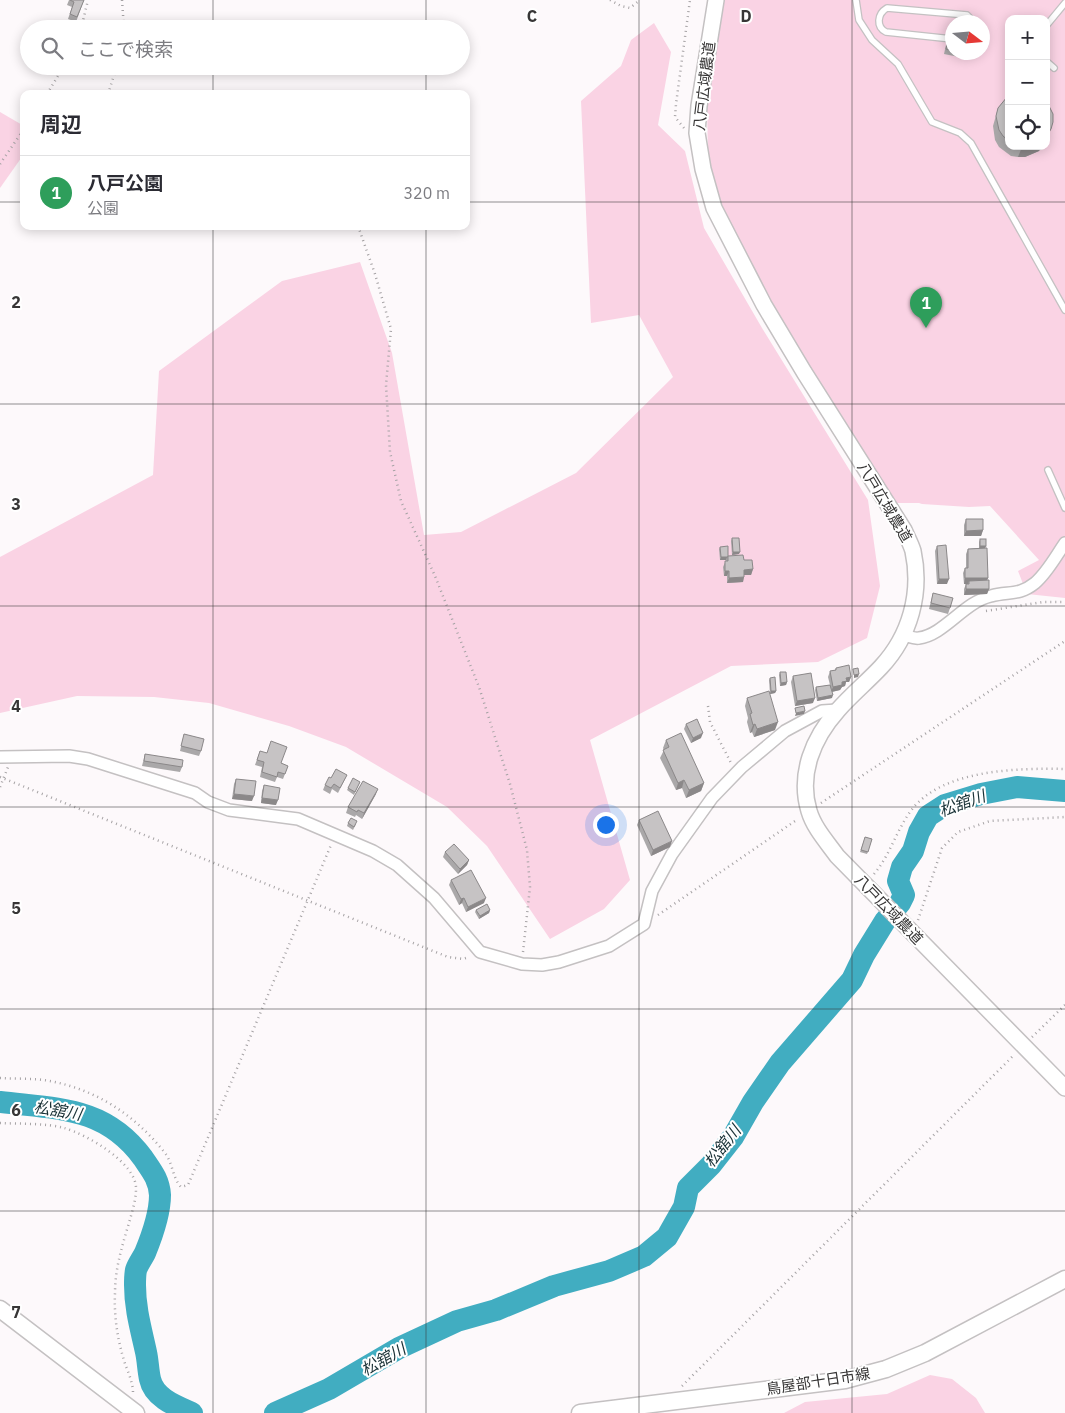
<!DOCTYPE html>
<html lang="ja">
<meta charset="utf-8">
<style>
:root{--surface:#fff;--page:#f2f2f3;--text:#2b2b33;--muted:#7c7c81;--line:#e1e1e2;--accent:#0f766e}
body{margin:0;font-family:"IBM Plex Sans","Noto Sans JP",sans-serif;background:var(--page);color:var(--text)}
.controls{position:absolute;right:15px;top:15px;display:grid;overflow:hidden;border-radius:10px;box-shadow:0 2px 12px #0003}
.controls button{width:45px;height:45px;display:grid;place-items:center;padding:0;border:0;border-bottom:1px solid var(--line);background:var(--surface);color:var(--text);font:25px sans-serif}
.compass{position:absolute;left:945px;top:15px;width:45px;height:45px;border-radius:50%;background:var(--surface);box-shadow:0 2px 12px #0003;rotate:106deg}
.you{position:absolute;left:605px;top:824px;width:18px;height:18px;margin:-12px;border:4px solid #fff;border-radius:50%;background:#1a73e8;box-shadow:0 0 0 8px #1a73e833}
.badge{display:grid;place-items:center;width:32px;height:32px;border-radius:50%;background:var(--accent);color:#fff;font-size:16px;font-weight:700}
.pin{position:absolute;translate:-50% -41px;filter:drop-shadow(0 1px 2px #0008)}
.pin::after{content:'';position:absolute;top:26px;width:18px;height:15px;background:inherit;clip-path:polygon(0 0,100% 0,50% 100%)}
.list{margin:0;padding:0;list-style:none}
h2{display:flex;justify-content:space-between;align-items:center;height:65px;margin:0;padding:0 20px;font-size:21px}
h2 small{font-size:16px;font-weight:400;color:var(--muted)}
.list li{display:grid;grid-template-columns:32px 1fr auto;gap:15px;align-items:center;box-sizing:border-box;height:75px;padding:0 20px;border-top:1px solid var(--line)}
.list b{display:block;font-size:19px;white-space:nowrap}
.list p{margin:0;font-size:16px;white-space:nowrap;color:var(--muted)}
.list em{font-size:16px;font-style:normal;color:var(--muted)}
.icon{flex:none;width:28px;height:28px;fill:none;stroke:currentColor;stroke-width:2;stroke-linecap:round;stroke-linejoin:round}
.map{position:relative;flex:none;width:1065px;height:1413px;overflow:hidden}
.search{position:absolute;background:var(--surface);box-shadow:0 2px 12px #0003;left:20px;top:20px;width:450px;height:55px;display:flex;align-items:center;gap:12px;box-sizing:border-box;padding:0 18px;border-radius:28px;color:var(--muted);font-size:19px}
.panel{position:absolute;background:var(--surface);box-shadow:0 2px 12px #0003;left:20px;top:90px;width:450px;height:140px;border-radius:10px}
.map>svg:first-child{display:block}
.green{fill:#fad3e4;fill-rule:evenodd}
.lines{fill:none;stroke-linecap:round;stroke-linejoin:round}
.river{stroke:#41adc1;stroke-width:22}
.service-casing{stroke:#c4c1c2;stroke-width:8}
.minor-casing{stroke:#c4c1c2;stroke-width:14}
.tertiary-casing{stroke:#c4c1c2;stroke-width:18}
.secondary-casing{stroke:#c4c1c2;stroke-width:19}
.path{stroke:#a6a3a5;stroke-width:2.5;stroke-dasharray:1 4;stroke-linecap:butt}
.service{stroke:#fff;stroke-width:5.5}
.minor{stroke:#fff;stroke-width:11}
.tertiary{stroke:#fff;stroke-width:15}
.secondary{stroke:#fff;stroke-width:16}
.wall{fill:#aaa8a9}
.shaded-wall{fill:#8b8889}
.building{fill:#c6c3c4;stroke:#8b8889}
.grid{fill:none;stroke:#373636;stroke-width:1;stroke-opacity:0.55}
.labels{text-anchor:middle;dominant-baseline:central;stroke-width:4;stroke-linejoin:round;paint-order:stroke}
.street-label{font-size:15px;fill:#373636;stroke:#fff}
.water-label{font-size:16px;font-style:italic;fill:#193136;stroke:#fff}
.grid-label{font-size:16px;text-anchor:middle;font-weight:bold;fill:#373636;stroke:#fff;stroke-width:4;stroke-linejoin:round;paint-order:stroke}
</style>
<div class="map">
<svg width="1065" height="1413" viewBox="0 0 1065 1413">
<rect width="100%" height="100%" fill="#fdf9fb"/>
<g class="green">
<path d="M724 0H1065V598L1027 594 1018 571 1039 560 990 506 969 507 922 504 919 503H897L815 379 758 277 719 199 708 160 707 103ZM1009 19H1046V146H1009ZM952 22H982V52H952Z"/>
<path d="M654 23 671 52 658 125 685 151 704 228 762 328 868 500 880 586 867 638 818 662 731 666 590 740 630 880 604 909 550 939 487 846 447 807 346 747 289 726 209 703 154 697 77 696 0 713V557L153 475 159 371 282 281 360 262 392 353 424 535 461 532 576 473 673 377 639 315 591 323 581 101 621 66 631 40Z"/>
<path d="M0 112 24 126V154L0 188Z"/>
<path d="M930 1375 952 1379 976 1398 985 1413H784L805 1402 887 1394Z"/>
</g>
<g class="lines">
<g class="river">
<path d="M0 1102C57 1109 105 1106 143 1158 151 1170 159 1179 160 1195 160 1214 152 1236 145 1253 142 1259 138 1264 136 1270 135 1275 135 1281 135 1285 135 1309 141 1329 146 1352 148 1361 148 1370 150 1379 154 1398 176 1406 192 1413"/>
<path d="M275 1413 329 1389 399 1348 457 1321 496 1310 554 1286 609 1271 644 1256 667 1237 684 1207 688 1188 711 1165 733 1137 753 1102 780 1063 852 980 864 955 885 921 900 903 904 895 898 881 902 867 913 851 919 832 928 816 945 805 981 794 1017 787 1065 791"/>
</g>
<defs>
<g id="service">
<path d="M856 0 859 20 872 40 898 64 932 122 960 133 971 143 1065 310"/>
<path d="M1046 26 1065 3"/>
<path d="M952 39 886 32C876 27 877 14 887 8L967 15 974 22"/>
<path d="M1046 61 1054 68"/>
<path d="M1048 470 1065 508"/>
</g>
<g id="minor">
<path d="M903 635C908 636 914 639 919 638 944 635 964 602 991 596 1008 591 1019 596 1035 583 1047 573 1056 556 1065 543"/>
<path d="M0 757 69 756 88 759 195 793 208 802 229 810 298 819 373 851 397 865 434 898 480 952 522 964 542 965 559 962 609 946 644 924 652 891 672 854 712 798 742 767 785 731 822 711 837 710"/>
</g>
<path id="tertiary" d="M716 0 699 106 697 133 703 169 714 208 764 305 804 372 904 530C907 537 911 544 913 551 922 593 910 636 881 667 867 682 851 695 838 710 813 738 798 774 809 811 814 828 827 842 837 856L1065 1088"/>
<g id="secondary">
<path d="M0 1309 136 1413"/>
<path d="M580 1413 845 1380 886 1369 925 1353 1065 1279"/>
</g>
</defs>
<use href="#service" class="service-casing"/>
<use href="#minor" class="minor-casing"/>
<use href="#tertiary" class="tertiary-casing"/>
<use href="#secondary" class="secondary-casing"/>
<g class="path">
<path d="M122 0 124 29"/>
<path d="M610 0 621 6 630 8 640 0"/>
<path d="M81 29 88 0"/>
<path d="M47 94 64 66"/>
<path d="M108 94 117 66"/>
<path d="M684 128 675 117 676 104 690 0"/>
<path d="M0 164 24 129"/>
<path d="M358 226 375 274 391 329 386 385 390 452 401 501 435 576 479 687 510 784 527 850 530 887 523 952"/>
<path d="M986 611 1043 602H1065"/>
<path d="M708 706 710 722 731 763"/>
<path d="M0 777 448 957 463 959 469 957"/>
<path d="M0 787 8 767"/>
<path d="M821 803 1065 641"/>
<path d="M874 874C891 854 897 828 913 808 945 769 1019 768 1065 769"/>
<path d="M658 915 798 819"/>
<path d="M918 920 942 848 958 832 990 821 1065 817"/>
<path d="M1032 1037 1065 1005"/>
<path d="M0 1078C16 1079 34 1078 50 1081 97 1090 135 1115 165 1153 173 1163 172 1177 181 1187L188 1185 331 845"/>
<path d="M0 1123C20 1124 46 1123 64 1128 86 1134 137 1163 136 1189 136 1200 132 1212 129 1223 122 1246 115 1269 115 1293 114 1315 117 1336 123 1357 126 1369 133 1380 133 1393"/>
<path d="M682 1386 1014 1055"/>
</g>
<use href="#service" class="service"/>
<use href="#minor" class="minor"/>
<use href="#tertiary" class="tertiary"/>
<use href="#secondary" class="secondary"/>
</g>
<g class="wall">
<path d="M69 0H84L76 22 68 19 72 7 67 5Z"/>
<path d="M948 40H952V52H966L964 58 944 54 946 45Z"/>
<path d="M1009 95V146H1042L1039 151 1025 157H1018L1011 156 999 147 995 140 993 126 995 119 998 108Z"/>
<path d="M966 519 983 530 981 536H964V525Z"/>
<path d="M732 538 739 554 732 555 731 541Z"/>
<path d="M980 539 985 548 988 578 987 580 989 589 987 594 964 595V589L966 584H968H964L963 573 965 568H966V554L968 549 979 548V542Z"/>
<path d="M937 546 947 584H937L935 551Z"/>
<path d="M720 547 728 556 744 560 753 569 751 575H744L743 582 727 583V576H724L723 567 726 560H720L719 549Z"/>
<path d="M933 593 950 608 948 614 929 609Z"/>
<path d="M836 668 851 677 849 682H846L845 686 842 687 840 690 832 692V698L817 701 815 690 816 687 830 685 828 677 830 671 835 670Z"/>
<path d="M780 672 787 682 786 685 780 686 779 675Z"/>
<path d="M793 676 813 703 795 706 791 682Z"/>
<path d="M770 678 776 691 775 693 770 694 769 680Z"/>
<path d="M747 698 775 730 754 737 752 732 750 733 747 722 748 718 745 706Z"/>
<path d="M686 724 701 738 691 743 684 729Z"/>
<path d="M184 734 201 751 199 756 180 751Z"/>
<path d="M666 740 704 783 701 791 686 798 682 788 676 790 660 758 664 750 663 748Z"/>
<path d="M260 751 281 763 288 766 283 779 277 777 275 782 260 777 262 767 255 765Z"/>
<path d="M145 754 182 767 180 772 142 766Z"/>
<path d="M347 775 338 793 332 789 330 794 323 790 325 785 331 778Z"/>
<path d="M236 779 252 801 232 799 234 784Z"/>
<path d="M360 782 354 795 347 790 348 788Z"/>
<path d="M264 785 276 805 261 803 262 791Z"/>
<path d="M376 794 362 819 356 815 355 817 346 813 348 807Z"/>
<path d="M639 820 670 847 651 856 637 825Z"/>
<path d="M348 823 356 824 353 830 347 826Z"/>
<path d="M865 837 872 839 867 854 860 852Z"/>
<path d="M445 852 469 860 467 865 458 874 443 857Z"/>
<path d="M451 880 484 903 466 912 462 903 459 905 449 885Z"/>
<path d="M476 910H490L489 913 479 919 475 912Z"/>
</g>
<g class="shaded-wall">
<path d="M1051 129 1047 139 1046 141V136Z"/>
<path d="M1030 146H1042L1039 151 1025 157H1018L1022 147Z"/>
<path d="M983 530 981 536H964L966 531Z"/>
<path d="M980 546H986L985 549H979Z"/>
<path d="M733 552H740L739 554 732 555Z"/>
<path d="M721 557H727L726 560H720Z"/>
<path d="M753 569 751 575H742L744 570Z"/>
<path d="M725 571H729L727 576H724Z"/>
<path d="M744 577 743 582 727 583 729 578Z"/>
<path d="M965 578H988L986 583 969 581 968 584H964Z"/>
<path d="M939 579H949L947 584H937Z"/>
<path d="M966 589H989L987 594 964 595Z"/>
<path d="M859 674 858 677 854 678V675Z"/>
<path d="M851 677 849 682H846L845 686 842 687 840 690 831 692 833 687 842 682 846 678Z"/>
<path d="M787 682 786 685 780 686 781 683Z"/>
<path d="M771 691H776L775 693 770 694Z"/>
<path d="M833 695 832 698 817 701 818 698Z"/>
<path d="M815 698 813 703 795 706 797 701Z"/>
<path d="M805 711 804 714 795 716 796 713Z"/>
<path d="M778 722 775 730 754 737 757 729Z"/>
<path d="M755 724 752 732 750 733 753 725Z"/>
<path d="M703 733 701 738 691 743 693 738Z"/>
<path d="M684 780 682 788 676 790 678 783Z"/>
<path d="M704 783 701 791 686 798 689 790Z"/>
<path d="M378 789 376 794 362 819 364 813Z"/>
<path d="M234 794 254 796 252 801 232 799Z"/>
<path d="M262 798 278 800 276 805 261 803Z"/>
<path d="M672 841 670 847 651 856 653 850Z"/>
<path d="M469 860 467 865 458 874 460 869Z"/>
<path d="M464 898 462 903 459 905 461 899Z"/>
<path d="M486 898 484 903 466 912 468 907Z"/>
<path d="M490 910 489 913 479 919 480 916Z"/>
</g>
<g class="building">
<path d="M70 0H84L77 17 70 14 74 2Z"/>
<path d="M948 40H952V50L946 49Z"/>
<path d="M1009 95V141L1003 136 999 130 996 116 998 108 1007 97Z"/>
<path d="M1046 100 1053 114V122L1051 129 1046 136Z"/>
<path d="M966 519H983V530L966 531Z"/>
<path d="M732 538H739L740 552H733Z"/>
<rect x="980" y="539" width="6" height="7"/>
<path d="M946 545 949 579H939L937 546Z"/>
<path d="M728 546V557H721L720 547Z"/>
<path d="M987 548 988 578H965V568H968V549Z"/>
<path d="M743 555 744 560H752L753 569 744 570V577L729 578V571H725V561H728V556Z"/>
<path d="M989 580V589H966V584H969V581Z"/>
<path d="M933 593 953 598 950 608 931 603Z"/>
<path d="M849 665 851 677 846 678 847 681 842 682V685L833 687 830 671 836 670V668Z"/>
<path d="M858 668 859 674 854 675 853 669Z"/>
<path d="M780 672H786L787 682 781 683Z"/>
<path d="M811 673 815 698 797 701 793 676Z"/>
<path d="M775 677 776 691H771L770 678Z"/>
<path d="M830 685 833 695 818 698 816 687Z"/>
<path d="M769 691 778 722 757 729 755 724 753 725 750 714 752 713 747 698Z"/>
<path d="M804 706 805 711 796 713 795 708Z"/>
<path d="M697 719 703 733 693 738 686 724Z"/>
<path d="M681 733 704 783 689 790 684 780 678 783 663 750 669 747 666 740Z"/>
<path d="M184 734 204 739 201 751 181 746Z"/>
<path d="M271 741 287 747 281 763 288 766 285 774 278 772 277 777 262 772 264 762 257 760 260 751 267 753Z"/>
<path d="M145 754 183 760 182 767 144 761Z"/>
<path d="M336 769 347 775 340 788 334 784 331 788 325 785 329 777 331 778Z"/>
<path d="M353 778 360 782 355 792 348 788Z"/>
<path d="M236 779 256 781 254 796 234 794Z"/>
<path d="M363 781 378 789 364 813 358 810 357 812 348 807Z"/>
<path d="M264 785 280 788 278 800 262 798Z"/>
<path d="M658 811 672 841 653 850 639 820Z"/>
<path d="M351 818 357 821 354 827 348 823Z"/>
<path d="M865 837 872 839 868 852 861 850Z"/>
<path d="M454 844 469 860 460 869 445 852Z"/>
<path d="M471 870 486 898 468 907 464 898 461 899 451 880Z"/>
<path d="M487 904 490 910 480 916 476 910Z"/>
</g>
<path class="grid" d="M213 0V29M426 0V29M639 0V1413M852 0V1413M213 66V94M426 66V94M0 202H24M466 202H1065M213 226V1413M426 226V1413M0 404H1065M0 606H1065M0 807H1065M0 1009H1065M0 1211H1065"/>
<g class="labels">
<g class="street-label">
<text transform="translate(704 86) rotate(-83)">八戸広域農道</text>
<text transform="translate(885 502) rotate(59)">八戸広域農道</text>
<text transform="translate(889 909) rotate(46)">八戸広域農道</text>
<text transform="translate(818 1381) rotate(-9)">鳥屋部十日市線</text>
</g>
<g class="water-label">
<text transform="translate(962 803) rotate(-20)">松舘川</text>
<text transform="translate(58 1110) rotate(10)">松舘川</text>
<text transform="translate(722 1146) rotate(-52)">松舘川</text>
<text transform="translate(383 1359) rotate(-29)">松舘川</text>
</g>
</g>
<g class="grid-label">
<text x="532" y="22">C</text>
<text x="746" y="22">D</text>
<text x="16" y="308">2</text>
<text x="16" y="510">3</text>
<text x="16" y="712">4</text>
<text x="16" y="914">5</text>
<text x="16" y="1116">6</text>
<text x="16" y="1318">7</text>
</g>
</svg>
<div class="controls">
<button>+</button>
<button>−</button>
<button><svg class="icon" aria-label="locate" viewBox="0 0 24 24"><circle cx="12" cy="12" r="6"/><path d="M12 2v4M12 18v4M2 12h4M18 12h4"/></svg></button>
</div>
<svg class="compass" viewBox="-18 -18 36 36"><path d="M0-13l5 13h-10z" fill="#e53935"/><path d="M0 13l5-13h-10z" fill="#7c7c81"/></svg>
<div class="you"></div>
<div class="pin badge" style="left:926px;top:328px;background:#2e9e5b">1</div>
<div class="search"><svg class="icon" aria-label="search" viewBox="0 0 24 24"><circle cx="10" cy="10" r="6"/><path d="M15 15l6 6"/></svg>ここで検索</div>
<section class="panel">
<h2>周辺<small></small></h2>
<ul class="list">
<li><span class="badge" style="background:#2e9e5b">1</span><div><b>八戸公園</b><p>公園</p></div><em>320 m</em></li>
</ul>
</section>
</div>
